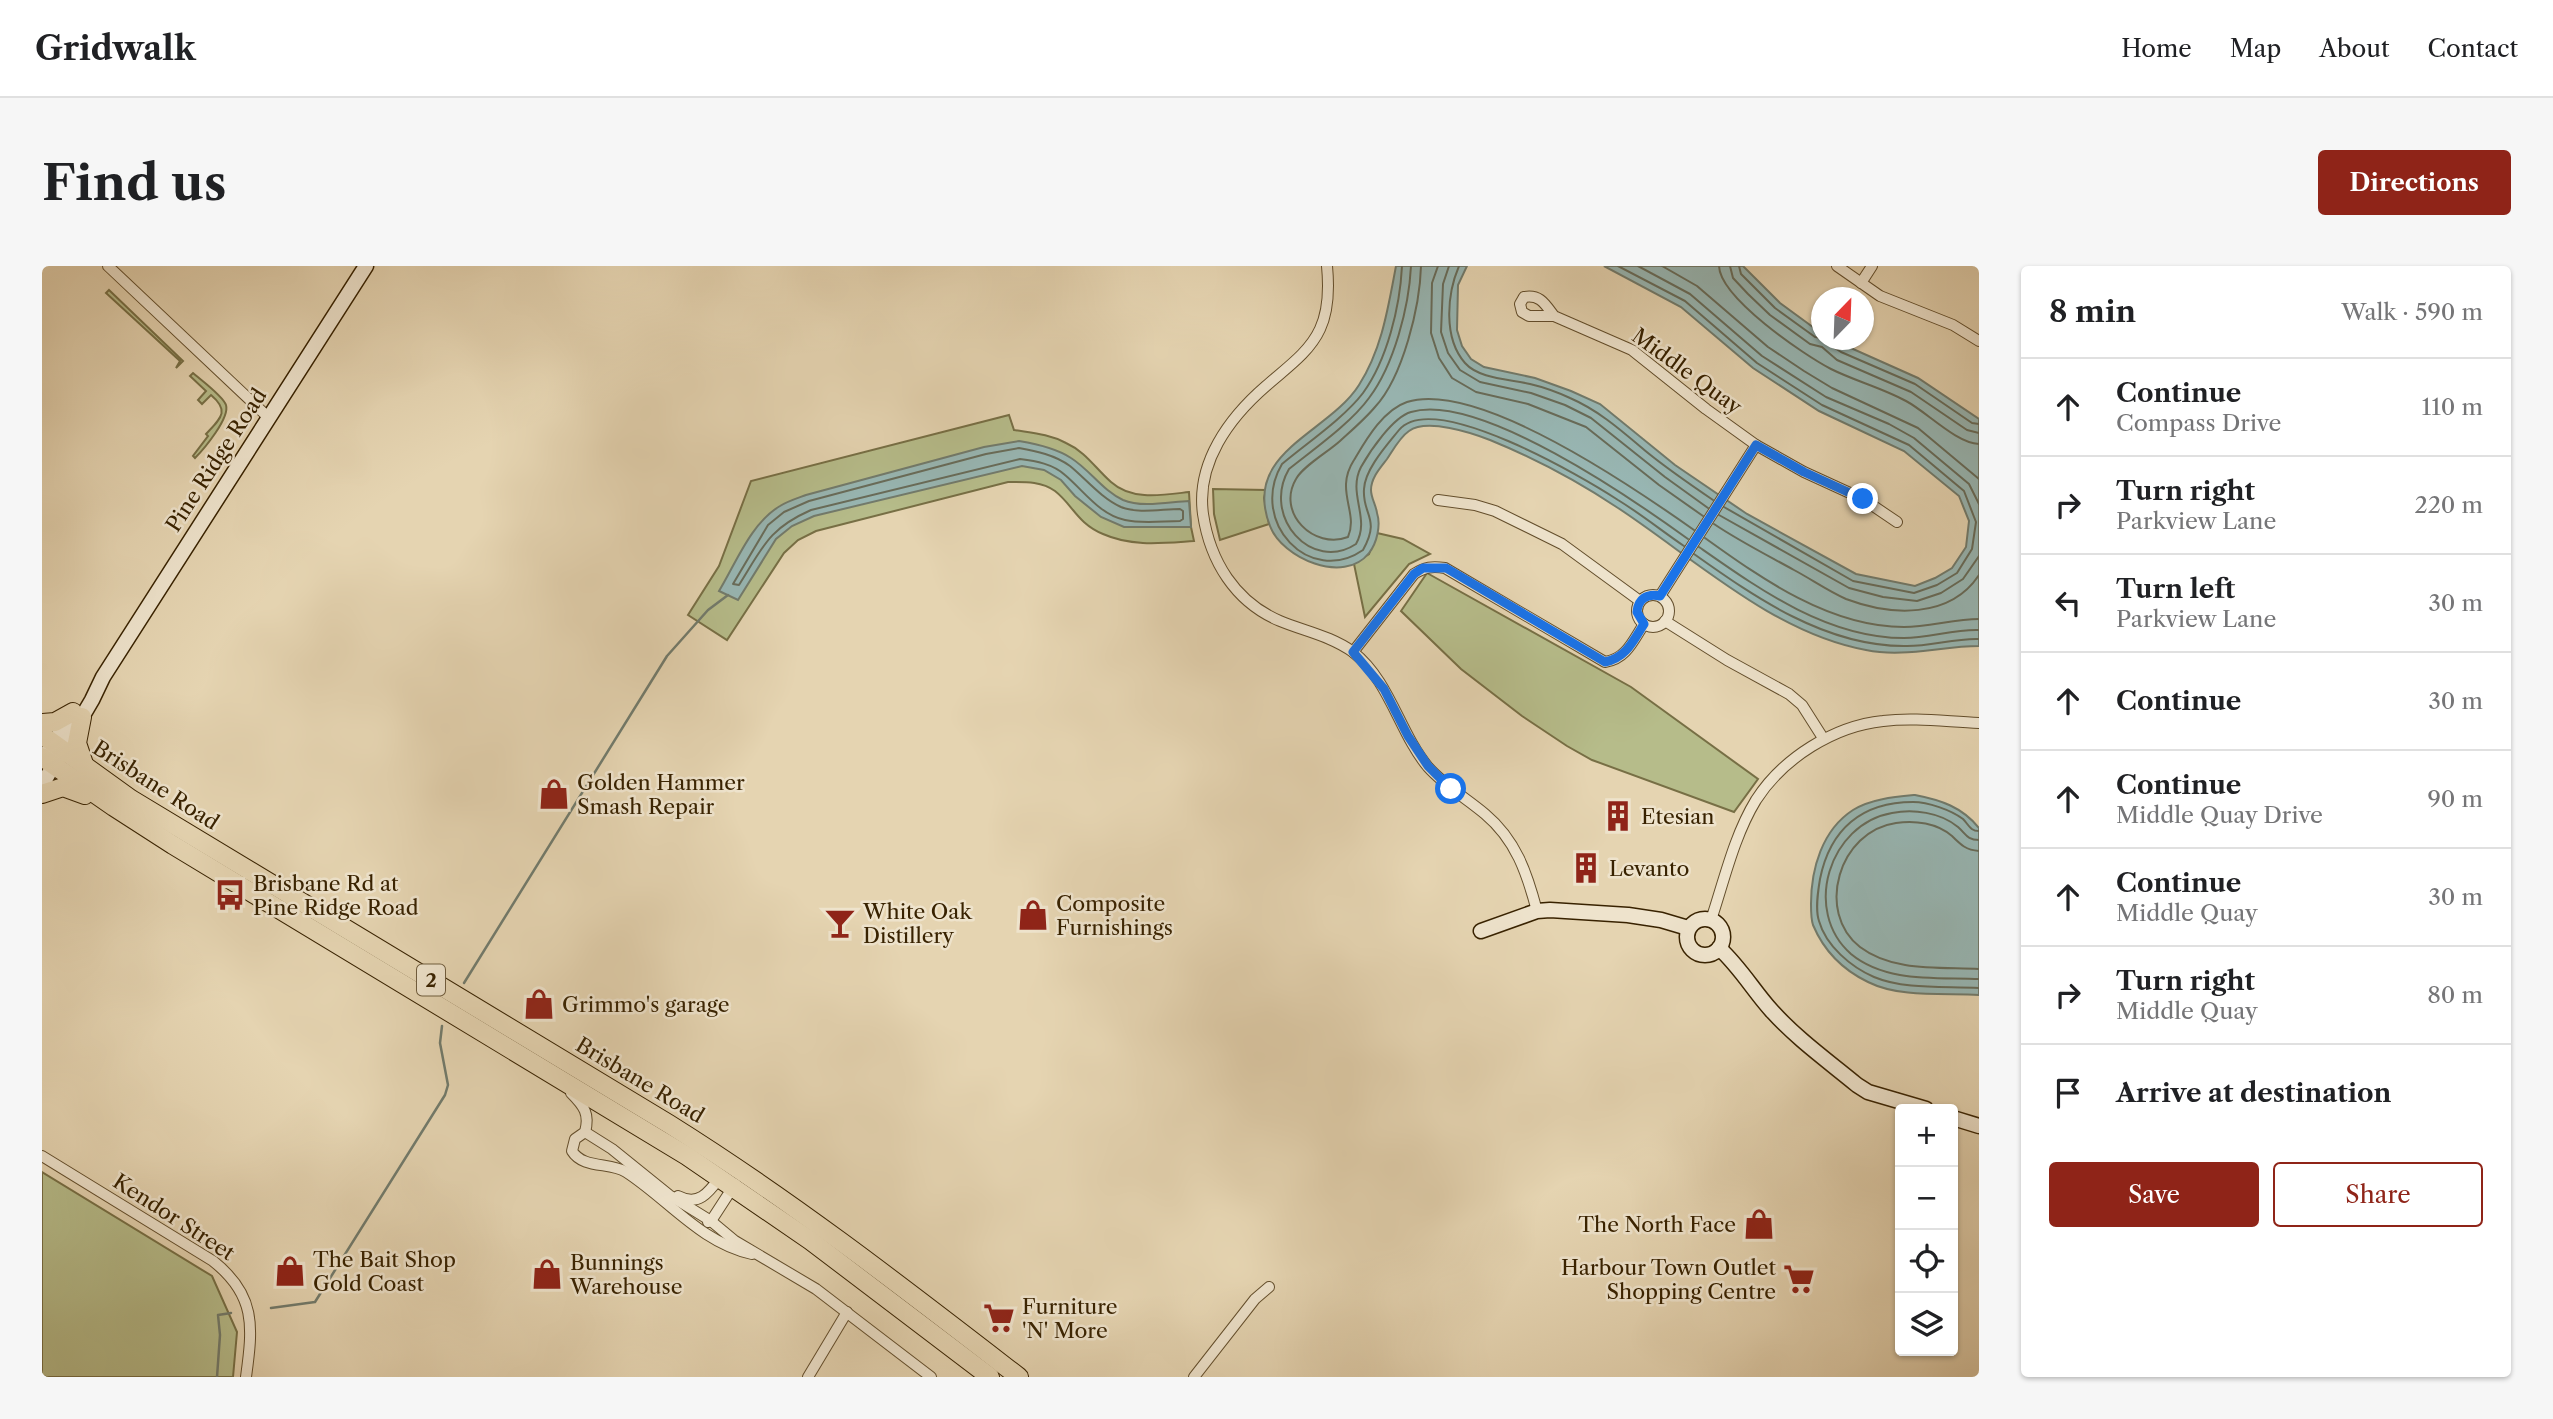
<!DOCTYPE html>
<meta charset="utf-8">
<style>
:root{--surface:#fff;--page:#f6f6f6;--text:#202124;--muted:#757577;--line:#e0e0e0;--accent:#8f2418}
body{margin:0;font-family:"Libre Caslon Text",serif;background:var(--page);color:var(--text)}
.controls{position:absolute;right:21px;bottom:21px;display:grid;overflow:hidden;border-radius:7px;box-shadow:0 2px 5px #0004}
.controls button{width:63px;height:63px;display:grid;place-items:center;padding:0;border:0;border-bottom:2px solid var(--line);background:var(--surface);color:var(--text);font:35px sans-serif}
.compass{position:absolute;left:1769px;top:21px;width:63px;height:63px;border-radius:50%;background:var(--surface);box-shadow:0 2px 5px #0004;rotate:23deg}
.stop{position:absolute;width:21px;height:21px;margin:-16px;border:5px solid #1a73e8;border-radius:50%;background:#fff}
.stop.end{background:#1a73e8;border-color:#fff;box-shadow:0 2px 7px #0008}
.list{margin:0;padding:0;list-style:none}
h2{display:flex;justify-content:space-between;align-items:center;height:91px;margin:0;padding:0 28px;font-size:30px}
h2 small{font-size:23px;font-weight:400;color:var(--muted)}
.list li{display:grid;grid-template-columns:46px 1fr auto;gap:21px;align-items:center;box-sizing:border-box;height:98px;padding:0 28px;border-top:2px solid var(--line)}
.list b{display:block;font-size:26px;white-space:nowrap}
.list p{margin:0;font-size:23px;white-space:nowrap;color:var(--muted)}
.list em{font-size:23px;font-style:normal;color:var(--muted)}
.actions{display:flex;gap:14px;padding:21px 28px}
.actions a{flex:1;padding:16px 0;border:2px solid var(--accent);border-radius:7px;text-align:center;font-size:24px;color:var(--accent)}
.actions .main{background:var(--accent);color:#fff}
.icon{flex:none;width:38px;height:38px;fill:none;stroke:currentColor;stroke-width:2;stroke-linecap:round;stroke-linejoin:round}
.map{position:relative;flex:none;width:1937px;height:1111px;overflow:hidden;border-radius:7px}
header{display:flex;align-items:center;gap:42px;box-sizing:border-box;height:98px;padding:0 35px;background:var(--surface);border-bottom:2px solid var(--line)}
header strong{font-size:33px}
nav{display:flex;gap:38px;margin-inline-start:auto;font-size:24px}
.intro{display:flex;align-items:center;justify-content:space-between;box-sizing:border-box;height:168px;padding:0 42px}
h1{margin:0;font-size:49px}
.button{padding:18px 32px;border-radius:7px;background:var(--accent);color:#fff;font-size:24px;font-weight:700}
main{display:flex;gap:42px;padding:0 42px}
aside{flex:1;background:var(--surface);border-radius:7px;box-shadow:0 2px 5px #0004}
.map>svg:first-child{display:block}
.green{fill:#b6bc8a;stroke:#776f45;stroke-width:2}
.water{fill:#98b7b4;stroke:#727b6c;stroke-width:2}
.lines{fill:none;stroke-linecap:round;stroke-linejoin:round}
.shore{stroke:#686c5a;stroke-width:2}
.stream{stroke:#727b6c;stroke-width:2.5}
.street-casing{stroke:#634e2c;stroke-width:12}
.secondary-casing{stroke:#382200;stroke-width:17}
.highway-casing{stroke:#382200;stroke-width:20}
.street{stroke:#eee3cc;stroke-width:10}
.secondary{stroke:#eee3cc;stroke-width:14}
.highway{stroke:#e5d4b1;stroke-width:18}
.route{stroke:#1a73e8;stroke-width:9}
.labels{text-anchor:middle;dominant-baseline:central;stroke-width:5;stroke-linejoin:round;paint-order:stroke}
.shield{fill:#eee3cc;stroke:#6f5c3d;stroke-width:2}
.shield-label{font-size:19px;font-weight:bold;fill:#382200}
.street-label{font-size:21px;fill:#382200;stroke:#eee3cc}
.poi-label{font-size:21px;fill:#382200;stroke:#eee3cc;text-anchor:start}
</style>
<header>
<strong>Gridwalk</strong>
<nav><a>Home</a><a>Map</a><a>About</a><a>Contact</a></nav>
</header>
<div class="intro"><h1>Find us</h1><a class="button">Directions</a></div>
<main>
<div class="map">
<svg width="1937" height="1111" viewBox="0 0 1937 1111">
<rect width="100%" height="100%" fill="#e5d4b1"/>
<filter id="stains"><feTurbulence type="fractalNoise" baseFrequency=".00286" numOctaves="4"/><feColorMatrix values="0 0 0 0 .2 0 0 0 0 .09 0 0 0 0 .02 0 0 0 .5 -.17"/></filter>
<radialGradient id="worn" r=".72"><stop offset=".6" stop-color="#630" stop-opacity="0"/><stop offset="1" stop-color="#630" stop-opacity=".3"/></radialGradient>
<g class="green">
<path d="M67 24 141 95 134 102 138 95 64 27Z"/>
<path d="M151 107C159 114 181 130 184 139 188 152 162 183 153 192L151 190 166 170 164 168C179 152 188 145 169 129L160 138 156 134 164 125 148 110Z"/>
<path d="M967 149 972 164C990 167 1007 168 1024 177 1044 186 1053 202 1069 216 1090 235 1121 229 1147 226L1149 261 1152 275C1121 277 1090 281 1061 268 1035 257 1031 239 1013 225 999 215 982 216 966 216L774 265 756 274 742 287 685 374 646 349 677 300 709 215Z"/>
<path d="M1171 223 1224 224 1222 232 1227 258 1178 274 1172 248Z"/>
<path d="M1335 267 1361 273 1388 288 1367 298 1323 351 1312 298 1327 288Z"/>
<path d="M1385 307 1589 421 1716 513 1692 546 1550 494 1525 480 1480 450 1419 403 1359 345Z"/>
<path d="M0 906 170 1010 195 1066 191 1111H4L0 1109Z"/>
</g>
<g class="water">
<path d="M1354 0H1425L1416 19 1415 64 1420 80 1429 93 1442 101 1493 112 1529 125 1558 138 1633 199 1705 248 1814 308 1873 320 1893 312 1910 302 1924 281 1927 255 1917 230 1862 185 1777 145 1711 102 1639 41 1562 0H1701L1738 37 1779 67 1780 74H1791L1876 112 1937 153V380C1899 380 1862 392 1824 384 1731 367 1652 292 1576 242 1537 216 1492 192 1448 174 1430 167 1385 152 1367 165 1358 171 1351 184 1345 193 1338 202 1329 212 1329 224 1329 232 1334 239 1335 247 1339 259 1335 277 1327 287 1302 319 1240 292 1228 260 1199 186 1286 168 1317 119 1340 83 1346 42 1354 0Z"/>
<path d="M977 175C995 178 1014 182 1029 192 1048 204 1061 225 1081 234 1100 242 1127 236 1147 235L1149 261H1082L1059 251 1033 230 1019 214 1002 204 980 200 772 250 750 260 734 273 696 334 677 325C694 297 709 257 738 240 746 235 756 232 764 229L942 181Z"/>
<path d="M1873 529C1899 534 1920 541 1937 562V729C1902 727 1858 732 1826 716 1801 704 1782 685 1771 659 1769 653 1769 645 1769 638 1769 603 1780 564 1811 544 1829 533 1852 531 1873 529Z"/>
</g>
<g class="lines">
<g class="shore">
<path d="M1360 0C1358 41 1345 94 1321 127 1302 152 1265 177 1240 198 1206 256 1268 321 1321 284 1339 252 1320 249 1322 223 1323 203 1345 179 1357 164 1391 123 1541 211 1576 234 1599 248 1620 265 1642 280"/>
<path d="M1369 0C1367 41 1352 99 1327 132 1309 157 1272 183 1247 203 1219 251 1270 307 1314 278 1329 252 1305 228 1319 201 1328 185 1351 151 1369 146 1437 126 1592 234 1646 273"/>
<path d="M1379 0C1378 40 1361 111 1333 141 1323 153 1310 164 1298 175 1286 186 1261 200 1254 213 1234 247 1272 284 1306 271 1317 246 1292 225 1312 194 1324 174 1341 144 1365 136 1437 114 1594 223 1652 264"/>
<path d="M1396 0 1390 17 1389 67 1397 92 1410 112 1434 126 1486 138 1544 161 1617 219 1661 250"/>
<path d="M1407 0 1401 18 1399 66 1406 87 1418 104 1438 116 1489 127 1523 139 1549 152 1623 211 1666 242"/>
<path d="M1417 0C1405 28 1401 72 1423 97 1437 113 1468 113 1488 118 1501 121 1515 126 1528 132 1558 145 1581 166 1606 187 1627 204 1649 219 1671 234"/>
<path d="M1576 0 1643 35 1715 97 1780 139 1867 179 1922 225 1934 256 1930 283 1915 307 1895 319 1872 327 1811 315 1682 241"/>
<path d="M1596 0 1648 28 1720 90 1784 131 1847 158 1872 172 1927 218 1937 238"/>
<path d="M1620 0 1655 20 1726 81 1762 105 1790 122 1876 162 1937 213"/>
<path d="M1677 0C1678 32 1762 89 1789 103 1813 115 1840 122 1864 135 1885 146 1914 177 1937 178"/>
<path d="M1688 0 1691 12 1706 28 1728 49 1768 78 1780 81 1795 94 1869 126 1925 164 1937 167"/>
<path d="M1697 0 1699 8 1733 42 1773 71 1780 72"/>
<path d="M1789 74 1791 81 1799 86 1873 118 1930 157 1937 158"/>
<path d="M977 182C994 185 1013 189 1028 200 1044 213 1059 232 1079 241 1096 248 1120 243 1138 243L1141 245V253L1138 255C1121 255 1100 258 1083 254 1058 249 1042 225 1023 209 1011 198 994 195 978 193L769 244C726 263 721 281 697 319L691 318 726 259 742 246 767 235 944 188Z"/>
<path d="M1677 249 1807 322 1841 331 1875 335 1899 327 1921 313 1937 290"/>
<path d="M1672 258C1697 275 1725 289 1752 304 1769 313 1786 325 1804 333 1849 350 1908 353 1937 309"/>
<path d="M1663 272C1720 313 1788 361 1862 361 1887 361 1912 353 1937 353"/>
<path d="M1657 281C1717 323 1785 372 1862 372 1887 372 1912 363 1937 364"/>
<path d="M1652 288C1714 332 1783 380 1862 380 1887 381 1912 372 1937 373"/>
<path d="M1937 565C1928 565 1927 559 1921 553 1909 544 1886 536 1871 536 1820 536 1788 563 1778 613 1776 625 1773 643 1777 655 1784 680 1809 701 1832 711 1863 724 1903 720 1937 722"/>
<path d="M1937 574C1925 574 1924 568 1916 561 1898 546 1871 543 1850 547 1787 558 1760 645 1809 688 1844 717 1895 711 1937 713"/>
<path d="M1937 585C1924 584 1919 579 1910 570 1895 557 1873 554 1854 557 1797 565 1773 646 1818 681 1851 706 1897 701 1937 703"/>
</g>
<g class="stream">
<path d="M422 717 625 390 666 344 686 329"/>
<path d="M229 1042 273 1036 403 829 406 819 398 777 400 760"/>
<path d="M175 1111 178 1069 176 1049 189 1047"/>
</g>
<defs>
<g id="street">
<path d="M66 0 226 151"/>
<path d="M1285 0C1287 21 1287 44 1278 63 1267 87 1243 103 1224 120 1187 152 1154 197 1161 248 1168 295 1193 336 1238 355 1262 365 1289 370 1311 386 1348 415 1357 466 1386 501 1403 520 1424 532 1443 548 1474 574 1485 607 1495 645"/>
<path d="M1795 0 1838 30 1911 59 1937 75"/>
<path d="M1819 17 1830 0"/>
<path d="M1512 50C1503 38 1498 28 1482 31L1478 38 1480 46 1487 50H1512L1590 84 1664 143 1714 179 1762 206 1821 233 1855 256"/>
<path d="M1396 234 1433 239 1453 245 1520 278 1598 335"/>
<circle cx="1611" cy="345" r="16"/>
<path d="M1618 330 1714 179"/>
<path d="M1623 355 1685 394 1747 428 1760 439 1781 472"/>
<path d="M1311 386 1372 308C1383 301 1390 300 1403 302L1563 396C1584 393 1591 375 1602 358"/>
<path d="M1669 654C1682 615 1692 570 1714 534 1741 492 1792 460 1841 455 1873 451 1906 456 1937 457"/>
<path d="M529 827C542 840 548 848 543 866L533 873 530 885C541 903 568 896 584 906 626 933 659 977 710 988"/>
<path d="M543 866 570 883 627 929 669 955 693 975 774 1023 889 1111"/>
<path d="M0 890 171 995C214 1029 211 1060 204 1111"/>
<path d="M636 930C657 941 667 926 679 910"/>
<path d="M666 956 669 955 693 918"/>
<path d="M766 1111 805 1046"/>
<path d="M1152 1111 1213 1033 1227 1021"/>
</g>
<g id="secondary">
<path d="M6 485 31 447"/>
<path d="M0 519 50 434 61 411 324 0"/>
<circle cx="1663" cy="671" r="18"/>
<path d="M1439 665 1495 645 1508 644 1586 649 1619 654 1646 662"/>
<path d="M1677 682C1698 701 1711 724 1729 744 1755 773 1786 795 1815 819L1826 826 1884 843"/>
<path d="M1911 852 1937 860"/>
</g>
<g id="highway">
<path d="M40 451 35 477 43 501"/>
<path d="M0 457 13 456 31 446"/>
<path d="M0 469 89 533 627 858C750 935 863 1023 977 1111"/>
<path d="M0 491 72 541 131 579 645 890 769 975 948 1111"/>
<path d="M0 528 21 521 43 529"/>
</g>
</defs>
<use href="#street" class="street-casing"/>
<use href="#secondary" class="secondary-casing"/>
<use href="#highway" class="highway-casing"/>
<use href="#street" class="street"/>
<use href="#secondary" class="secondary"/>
<use href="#highway" class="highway"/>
</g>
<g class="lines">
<path class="route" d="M1409 523 1386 500 1366 470 1342 423 1311 386 1372 308 1381 302H1404L1563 396C1584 392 1591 375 1602 358L1595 346C1596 333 1605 327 1618 330L1714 179 1762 206 1821 233"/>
</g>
<defs>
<symbol id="shop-bare" viewBox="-9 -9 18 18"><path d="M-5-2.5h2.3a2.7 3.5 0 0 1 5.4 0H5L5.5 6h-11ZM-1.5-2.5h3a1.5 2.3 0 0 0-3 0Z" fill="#8f2418" stroke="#eee3cc" stroke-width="2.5" paint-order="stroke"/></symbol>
<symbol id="building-bare" viewBox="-9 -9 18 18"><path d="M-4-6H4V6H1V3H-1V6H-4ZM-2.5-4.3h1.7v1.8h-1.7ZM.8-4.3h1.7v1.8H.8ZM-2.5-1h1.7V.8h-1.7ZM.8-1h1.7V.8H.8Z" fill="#8f2418" stroke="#eee3cc" stroke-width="2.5" paint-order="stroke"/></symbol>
<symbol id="bus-bare" viewBox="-9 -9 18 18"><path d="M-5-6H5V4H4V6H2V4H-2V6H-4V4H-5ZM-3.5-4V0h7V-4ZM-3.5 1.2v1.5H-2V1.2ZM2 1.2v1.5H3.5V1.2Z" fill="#8f2418" stroke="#eee3cc" stroke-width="2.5" paint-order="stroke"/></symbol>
<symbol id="bar-bare" viewBox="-9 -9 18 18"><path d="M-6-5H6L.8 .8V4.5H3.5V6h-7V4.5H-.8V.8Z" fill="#8f2418" stroke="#eee3cc" stroke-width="2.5" paint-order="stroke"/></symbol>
<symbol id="supermarket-bare" viewBox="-9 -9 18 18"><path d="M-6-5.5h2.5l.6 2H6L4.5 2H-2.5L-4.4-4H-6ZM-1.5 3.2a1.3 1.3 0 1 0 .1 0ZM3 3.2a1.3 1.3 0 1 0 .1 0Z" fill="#8f2418" stroke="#eee3cc" stroke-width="2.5" paint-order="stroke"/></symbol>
</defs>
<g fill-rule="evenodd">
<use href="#shop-bare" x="490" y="506" width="44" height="44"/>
<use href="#building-bare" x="1554" y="528" width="44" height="44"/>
<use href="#building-bare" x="1522" y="580" width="44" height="44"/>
<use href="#bus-bare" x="166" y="607" width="44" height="44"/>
<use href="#shop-bare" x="969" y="627" width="44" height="44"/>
<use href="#bar-bare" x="776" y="635" width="44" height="44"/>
<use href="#shop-bare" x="475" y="716" width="44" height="44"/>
<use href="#shop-bare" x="1695" y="936" width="44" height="44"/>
<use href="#shop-bare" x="226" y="983" width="44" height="44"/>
<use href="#shop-bare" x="483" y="986" width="44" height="44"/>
<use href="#supermarket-bare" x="1735" y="991" width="44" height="44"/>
<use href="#supermarket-bare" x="935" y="1030" width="44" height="44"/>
</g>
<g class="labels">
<rect class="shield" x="375" y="698.5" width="28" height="31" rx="5"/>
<g class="shield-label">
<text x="389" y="714">2</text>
</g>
<g class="street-label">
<text transform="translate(1645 105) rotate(36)">Middle Quay</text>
<text transform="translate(174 194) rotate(-57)">Pine Ridge Road</text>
<text transform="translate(114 519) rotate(33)">Brisbane Road</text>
<text transform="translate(598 814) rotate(31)">Brisbane Road</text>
<text transform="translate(132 951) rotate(33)">Kendor Street</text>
</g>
<g class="poi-label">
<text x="535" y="516">Golden Hammer<tspan x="535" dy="24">Smash Repair</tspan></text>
<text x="1599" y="550">Etesian</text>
<text x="1567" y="602">Levanto</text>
<text x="211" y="617">Brisbane Rd at<tspan x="211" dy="24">Pine Ridge Road</tspan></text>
<text x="1014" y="637">Composite<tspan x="1014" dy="24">Furnishings</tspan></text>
<text x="821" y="645">White Oak<tspan x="821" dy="24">Distillery</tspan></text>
<text x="520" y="738">Grimmo's garage</text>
<text x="1694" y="958" text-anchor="end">The North Face</text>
<text x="271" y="993">The Bait Shop<tspan x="271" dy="24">Gold Coast</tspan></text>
<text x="528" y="996">Bunnings<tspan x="528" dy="24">Warehouse</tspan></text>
<text x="1734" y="1001" text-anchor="end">Harbour Town Outlet<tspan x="1734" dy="24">Shopping Centre</tspan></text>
<text x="980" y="1040">Furniture<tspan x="980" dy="24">'N' More</tspan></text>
</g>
</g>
<rect width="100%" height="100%" filter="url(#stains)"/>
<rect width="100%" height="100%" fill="url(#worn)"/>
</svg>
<div class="controls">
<button>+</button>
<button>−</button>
<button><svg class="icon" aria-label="locate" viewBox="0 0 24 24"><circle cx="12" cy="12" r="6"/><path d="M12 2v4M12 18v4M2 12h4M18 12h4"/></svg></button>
<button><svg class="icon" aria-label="layers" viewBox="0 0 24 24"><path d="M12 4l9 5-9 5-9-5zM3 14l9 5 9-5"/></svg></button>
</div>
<svg class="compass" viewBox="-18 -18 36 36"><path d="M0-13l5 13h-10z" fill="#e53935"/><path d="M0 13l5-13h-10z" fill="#757577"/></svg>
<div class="stop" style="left:1409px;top:523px"></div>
<div class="stop end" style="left:1821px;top:233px"></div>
</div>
<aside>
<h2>8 min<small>Walk · 590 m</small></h2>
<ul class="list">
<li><svg class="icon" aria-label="ahead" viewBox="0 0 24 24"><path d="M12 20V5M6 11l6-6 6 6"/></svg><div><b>Continue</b><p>Compass Drive</p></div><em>110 m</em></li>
<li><svg class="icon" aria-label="right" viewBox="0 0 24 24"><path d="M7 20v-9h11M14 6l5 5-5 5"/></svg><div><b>Turn right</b><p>Parkview Lane</p></div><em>220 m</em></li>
<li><svg class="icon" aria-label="left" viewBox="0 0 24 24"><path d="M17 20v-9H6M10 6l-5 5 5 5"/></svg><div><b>Turn left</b><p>Parkview Lane</p></div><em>30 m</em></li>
<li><svg class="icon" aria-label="ahead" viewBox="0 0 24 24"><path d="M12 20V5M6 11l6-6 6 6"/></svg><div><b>Continue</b></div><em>30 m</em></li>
<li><svg class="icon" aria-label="ahead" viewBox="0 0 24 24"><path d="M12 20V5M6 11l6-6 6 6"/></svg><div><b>Continue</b><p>Middle Quay Drive</p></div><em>90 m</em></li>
<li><svg class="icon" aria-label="ahead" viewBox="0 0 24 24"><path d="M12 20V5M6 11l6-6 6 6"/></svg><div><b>Continue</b><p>Middle Quay</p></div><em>30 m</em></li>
<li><svg class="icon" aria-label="right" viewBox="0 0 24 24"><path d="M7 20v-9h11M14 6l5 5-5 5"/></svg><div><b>Turn right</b><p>Middle Quay</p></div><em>80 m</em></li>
<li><svg class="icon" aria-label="arrive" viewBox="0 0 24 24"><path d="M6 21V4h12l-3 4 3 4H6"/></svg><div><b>Arrive at destination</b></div></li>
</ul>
<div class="actions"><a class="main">Save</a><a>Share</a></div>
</aside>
</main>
